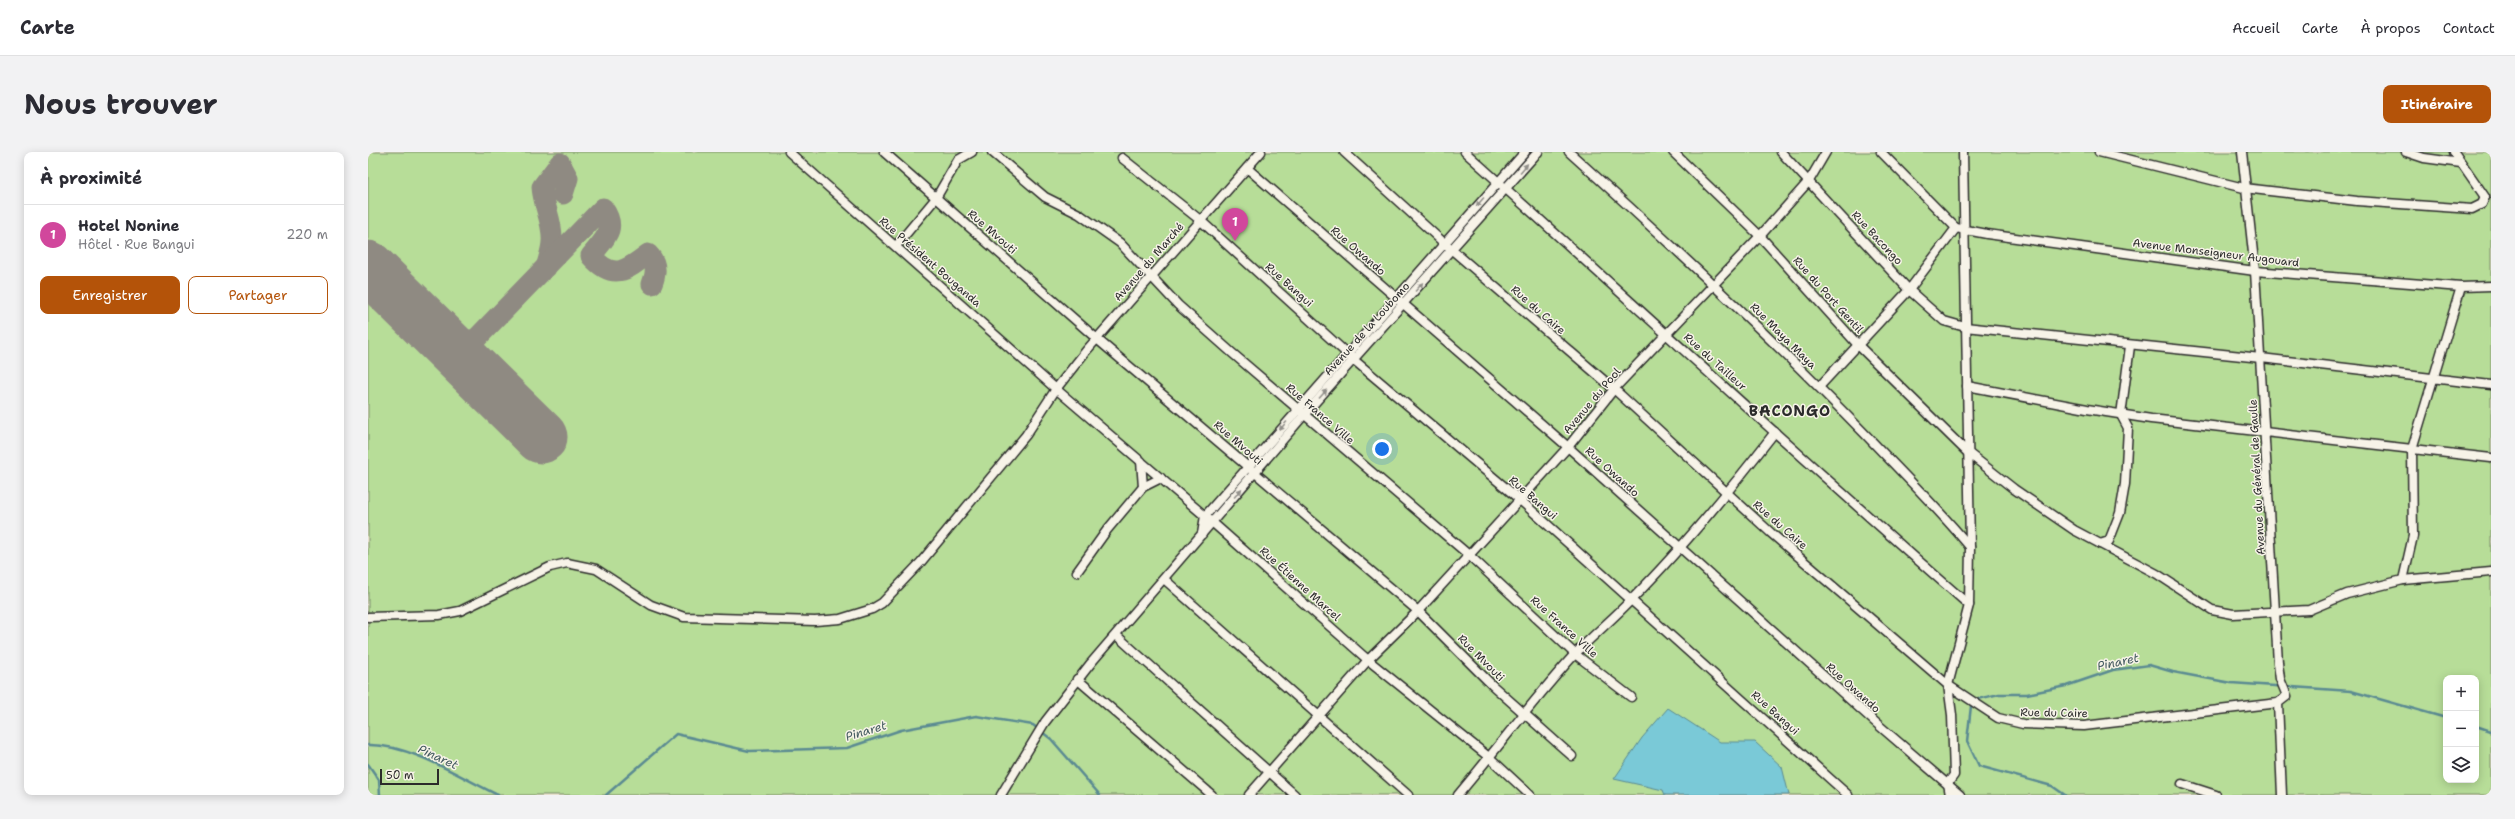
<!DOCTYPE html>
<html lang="fr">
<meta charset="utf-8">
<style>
:root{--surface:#fff;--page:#f2f2f3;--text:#2b2b33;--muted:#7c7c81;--line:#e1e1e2;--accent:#b45309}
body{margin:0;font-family:"Shantell Sans",sans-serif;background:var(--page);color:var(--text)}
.controls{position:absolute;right:12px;bottom:12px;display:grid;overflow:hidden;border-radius:8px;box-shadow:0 2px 10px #0003}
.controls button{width:36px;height:36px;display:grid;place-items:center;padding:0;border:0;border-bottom:1px solid var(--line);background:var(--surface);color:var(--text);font:20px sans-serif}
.scale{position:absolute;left:12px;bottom:10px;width:59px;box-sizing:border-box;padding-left:4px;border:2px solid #2b2b2b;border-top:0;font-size:11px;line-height:14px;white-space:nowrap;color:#2b2b2b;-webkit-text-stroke:3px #f7f3e8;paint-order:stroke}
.you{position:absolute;left:1014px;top:297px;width:14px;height:14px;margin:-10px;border:3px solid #fff;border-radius:50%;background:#1a73e8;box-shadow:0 0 0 6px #1a73e833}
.badge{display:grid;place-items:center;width:26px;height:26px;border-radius:50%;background:var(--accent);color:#fff;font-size:13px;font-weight:700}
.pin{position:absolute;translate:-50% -33px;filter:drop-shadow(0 1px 2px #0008)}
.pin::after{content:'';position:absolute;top:21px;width:14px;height:12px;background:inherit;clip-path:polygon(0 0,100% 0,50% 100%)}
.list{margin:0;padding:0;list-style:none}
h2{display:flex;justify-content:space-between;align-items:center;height:52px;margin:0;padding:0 16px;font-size:17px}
h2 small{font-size:13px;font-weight:400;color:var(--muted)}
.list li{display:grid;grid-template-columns:26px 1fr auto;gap:12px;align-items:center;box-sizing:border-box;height:60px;padding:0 16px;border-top:1px solid var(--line)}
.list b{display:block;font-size:15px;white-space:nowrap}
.list p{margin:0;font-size:13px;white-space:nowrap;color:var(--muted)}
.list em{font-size:13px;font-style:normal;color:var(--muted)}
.actions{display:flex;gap:8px;padding:12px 16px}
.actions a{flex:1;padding:9px 0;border:1px solid var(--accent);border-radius:8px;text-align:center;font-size:14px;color:var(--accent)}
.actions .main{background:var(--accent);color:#fff}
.icon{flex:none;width:22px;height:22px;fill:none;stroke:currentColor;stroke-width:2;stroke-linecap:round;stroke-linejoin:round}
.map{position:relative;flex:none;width:2123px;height:643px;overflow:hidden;border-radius:8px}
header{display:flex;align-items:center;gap:24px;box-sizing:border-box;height:56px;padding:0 20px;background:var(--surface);border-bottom:1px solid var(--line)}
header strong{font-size:19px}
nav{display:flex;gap:22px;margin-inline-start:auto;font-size:14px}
.intro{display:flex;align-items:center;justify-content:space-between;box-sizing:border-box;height:96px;padding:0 24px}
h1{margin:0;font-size:28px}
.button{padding:10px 18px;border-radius:8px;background:var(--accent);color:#fff;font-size:14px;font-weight:700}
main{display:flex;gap:24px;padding:0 24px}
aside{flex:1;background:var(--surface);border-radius:8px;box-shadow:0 2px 10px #0003}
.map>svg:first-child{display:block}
.green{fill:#b7dd98;stroke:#718462;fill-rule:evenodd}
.water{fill:#7ac9d7;stroke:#5a8a92}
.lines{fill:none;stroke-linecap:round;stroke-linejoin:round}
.stream{stroke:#5a8a92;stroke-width:2.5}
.taxiway{stroke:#8f8a82;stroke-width:21}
.runway{stroke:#8f8a82;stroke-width:53}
.minor-casing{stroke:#2b2b2b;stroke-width:11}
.minor{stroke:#f7f3e8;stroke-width:8}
.oneway{fill:#918f8a}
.labels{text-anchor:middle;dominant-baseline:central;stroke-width:3;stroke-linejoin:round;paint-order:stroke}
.street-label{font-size:11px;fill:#2b2b2b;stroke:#f7f3e8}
.water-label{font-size:12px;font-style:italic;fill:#435a5f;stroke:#f7f3e8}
.district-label{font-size:15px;font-weight:bold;letter-spacing:1px;fill:#2b2b2b;stroke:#f7f3e8}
</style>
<header>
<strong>Carte</strong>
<nav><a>Accueil</a><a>Carte</a><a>À propos</a><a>Contact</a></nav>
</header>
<div class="intro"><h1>Nous trouver</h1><a class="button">Itinéraire</a></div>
<main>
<aside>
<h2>À proximité<small></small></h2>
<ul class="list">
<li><span class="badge" style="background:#d1479c">1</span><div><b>Hotel Nonine</b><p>Hôtel · Rue Bangui</p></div><em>220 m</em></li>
</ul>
<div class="actions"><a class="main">Enregistrer</a><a>Partager</a></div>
</aside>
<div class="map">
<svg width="2123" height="643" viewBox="0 0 2123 643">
<rect width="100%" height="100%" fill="#f3ead8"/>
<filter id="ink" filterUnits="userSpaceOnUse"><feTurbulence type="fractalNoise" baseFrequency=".025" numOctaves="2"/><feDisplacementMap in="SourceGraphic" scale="8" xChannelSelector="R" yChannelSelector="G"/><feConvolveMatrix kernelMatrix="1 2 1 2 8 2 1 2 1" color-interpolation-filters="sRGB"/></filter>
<g filter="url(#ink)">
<path class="green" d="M0 0H2123V643H0ZM2078 526H2108V628H2078Z"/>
<path class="water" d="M1300 556 1352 590H1387L1414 615 1421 643H1297L1295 638 1246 627 1274 586Z"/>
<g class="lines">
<g class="stream">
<path d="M2108 574 2123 579"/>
<path d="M0 593C42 592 92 625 130 643"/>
<path d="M0 612 11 628 12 643"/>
<path d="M238 643 308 582 381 599 479 596 533 578 608 564 665 573 683 587 732 643"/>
<path d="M1697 643 1684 634 1611 614 1599 589 1603 554 1610 547 1631 542H1659L1698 534 1745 518 1781 513 1805 520 1863 531 1983 539 2078 566"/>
</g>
<g class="taxiway">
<path d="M178 116C181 105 185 95 184 85 184 68 175 52 174 35L192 11 200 26 195 42"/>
<path d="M74 188H107"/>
<path d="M108 221 106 198 107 188 235 56C250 77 237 86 223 104 245 129 258 119 280 102 289 111 289 120 284 132"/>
</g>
<path class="runway" d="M0 115 173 285"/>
<defs>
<g id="minor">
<path d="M421 0 688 237 844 370 1000 508 1122 606 1162 643"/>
<path d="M516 0 729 187 1050 459 1124 533 1204 604"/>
<path d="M624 0 677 45 711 62 752 91 810 153 863 200 1102 404 1207 502 1263 545"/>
<path d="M976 0 1076 91 1246 237 1403 381 1580 533 1630 566 1655 572 1716 574 1910 551"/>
<path d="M1097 0C1265 151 1430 304 1601 453"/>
<path d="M1201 0C1302 91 1402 184 1497 282 1532 319 1569 355 1602 395"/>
<path d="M1305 0 1392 84 1491 194 1599 300 1646 337 1706 378 1789 422 1844 458 1865 462 1941 458 1979 442 2035 428 2123 420"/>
<path d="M1413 0 1541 138 1576 169 1597 175 1893 206 2123 233"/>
<path d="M1513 0 1588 76 1619 82 1887 119 2093 135 2123 134"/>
<path d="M1731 0 1876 36 1989 49 2104 57 2114 52 2117 45 2086 0"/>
<path d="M1874 0 1887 119 1910 511 1912 527 1919 544 1910 551 1914 643"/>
<path d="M2038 0 2056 6 2093 11"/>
<path d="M754 6 832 68 986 208 1151 347 1480 643"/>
<path d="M879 16 1200 295 1507 570 1592 643"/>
<path d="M528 94 568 46 590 8 604 0"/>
<path d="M1599 234 1719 257 1783 267 2123 306"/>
<path d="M1451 235 1541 138 1588 76"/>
<path d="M773 309 775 335"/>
<path d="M834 382 837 364 1157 0"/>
<path d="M1732 392 1741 389 1752 361 1757 332 1760 276 1753 263 1762 194"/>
<path d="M709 420 739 378 775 335 793 326"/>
<path d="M796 427 1040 643"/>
<path d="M2035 428 2045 384 2044 297 2093 135"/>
<path d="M0 465 71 463 92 459 182 415 199 411 228 417 283 453 316 465 447 469 472 467 504 457 514 451 553 410 658 283 688 237 718 199 893 0"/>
<path d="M748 483 927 643"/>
<path d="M709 527 844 643"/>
<path d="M1814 632 1848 643"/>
<path d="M633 643 677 570 723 511 936 263 1170 0"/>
<path d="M881 643 1000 508 1050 459 1200 295 1246 237 1392 84 1441 29 1458 0"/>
<path d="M1090 643C1129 597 1165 548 1206 503 1224 484 1245 467 1263 448 1315 396 1362 338 1407 280"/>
<path d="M1582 643 1580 631 1586 623 1584 563 1580 533 1601 453 1602 395 1595 0"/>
</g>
</defs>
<use href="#minor" class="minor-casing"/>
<use href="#minor" class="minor"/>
</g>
<defs><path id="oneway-solid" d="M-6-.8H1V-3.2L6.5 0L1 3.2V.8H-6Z"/></defs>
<g class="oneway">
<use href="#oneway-solid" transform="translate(1156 16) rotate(-49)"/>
<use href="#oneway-solid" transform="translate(1112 50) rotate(131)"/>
<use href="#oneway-solid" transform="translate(1051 135) rotate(-49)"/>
<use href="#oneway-solid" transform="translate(955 242) rotate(-48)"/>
<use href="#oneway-solid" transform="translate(915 274) rotate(130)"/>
<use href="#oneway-solid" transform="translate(870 341) rotate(-49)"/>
</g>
</g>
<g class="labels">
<g class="street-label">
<text transform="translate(624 80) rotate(41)">Rue Mvouti</text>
<text transform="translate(1509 86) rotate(47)">Rue Bacongo</text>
<text transform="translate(990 99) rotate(41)">Rue Owando</text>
<text transform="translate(1848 101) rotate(7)">Avenue Monseigneur Augouard</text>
<text transform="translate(562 110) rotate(41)">Rue Président Bouganda</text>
<text transform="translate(781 110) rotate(-49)">Avenue du Marché</text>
<text transform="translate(921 133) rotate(42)">Rue Bangui</text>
<text transform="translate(1460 143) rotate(48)">Rue du Port Gentil</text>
<text transform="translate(1170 158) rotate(41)">Rue du Caire</text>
<text transform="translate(999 177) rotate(-48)">Avenue de la Loubomo</text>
<text transform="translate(1415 184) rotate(45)">Rue Maya Maya</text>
<text transform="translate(1347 210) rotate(42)">Rue du Tailleur</text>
<text transform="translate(1224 249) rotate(-50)">Avenue du Pool</text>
<text transform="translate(952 262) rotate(41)">Rue France Ville</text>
<text transform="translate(870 291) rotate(41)">Rue Mvouti</text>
<text transform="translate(1244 320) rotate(42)">Rue Owando</text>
<text transform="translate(1889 325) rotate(-93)">Avenue du Général de Gaulle</text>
<text transform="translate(1165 346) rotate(41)">Rue Bangui</text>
<text transform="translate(1412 373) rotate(41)">Rue du Caire</text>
<text transform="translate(932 432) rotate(42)">Rue Étienne Marcel</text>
<text transform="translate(1196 475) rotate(42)">Rue France Ville</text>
<text transform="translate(1113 506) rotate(45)">Rue Mvouti</text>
<text transform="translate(1485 536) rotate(42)">Rue Owando</text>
<text transform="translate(1407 561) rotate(42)">Rue Bangui</text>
<text transform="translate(1686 561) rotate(1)">Rue du Caire</text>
</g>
<g class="water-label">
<text transform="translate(1750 510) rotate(-12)">Pinaret</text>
<text transform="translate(498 579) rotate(-17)">Pinaret</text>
<text transform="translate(70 605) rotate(25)">Pinaret</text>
</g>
<g class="district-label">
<text x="1422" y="259">BACONGO</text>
</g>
</g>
</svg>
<div class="controls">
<button>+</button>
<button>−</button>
<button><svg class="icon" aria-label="layers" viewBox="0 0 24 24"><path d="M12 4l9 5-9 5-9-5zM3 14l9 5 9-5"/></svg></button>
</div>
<div class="scale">50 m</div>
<div class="you"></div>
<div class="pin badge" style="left:867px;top:89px;background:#d1479c">1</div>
</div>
</main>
